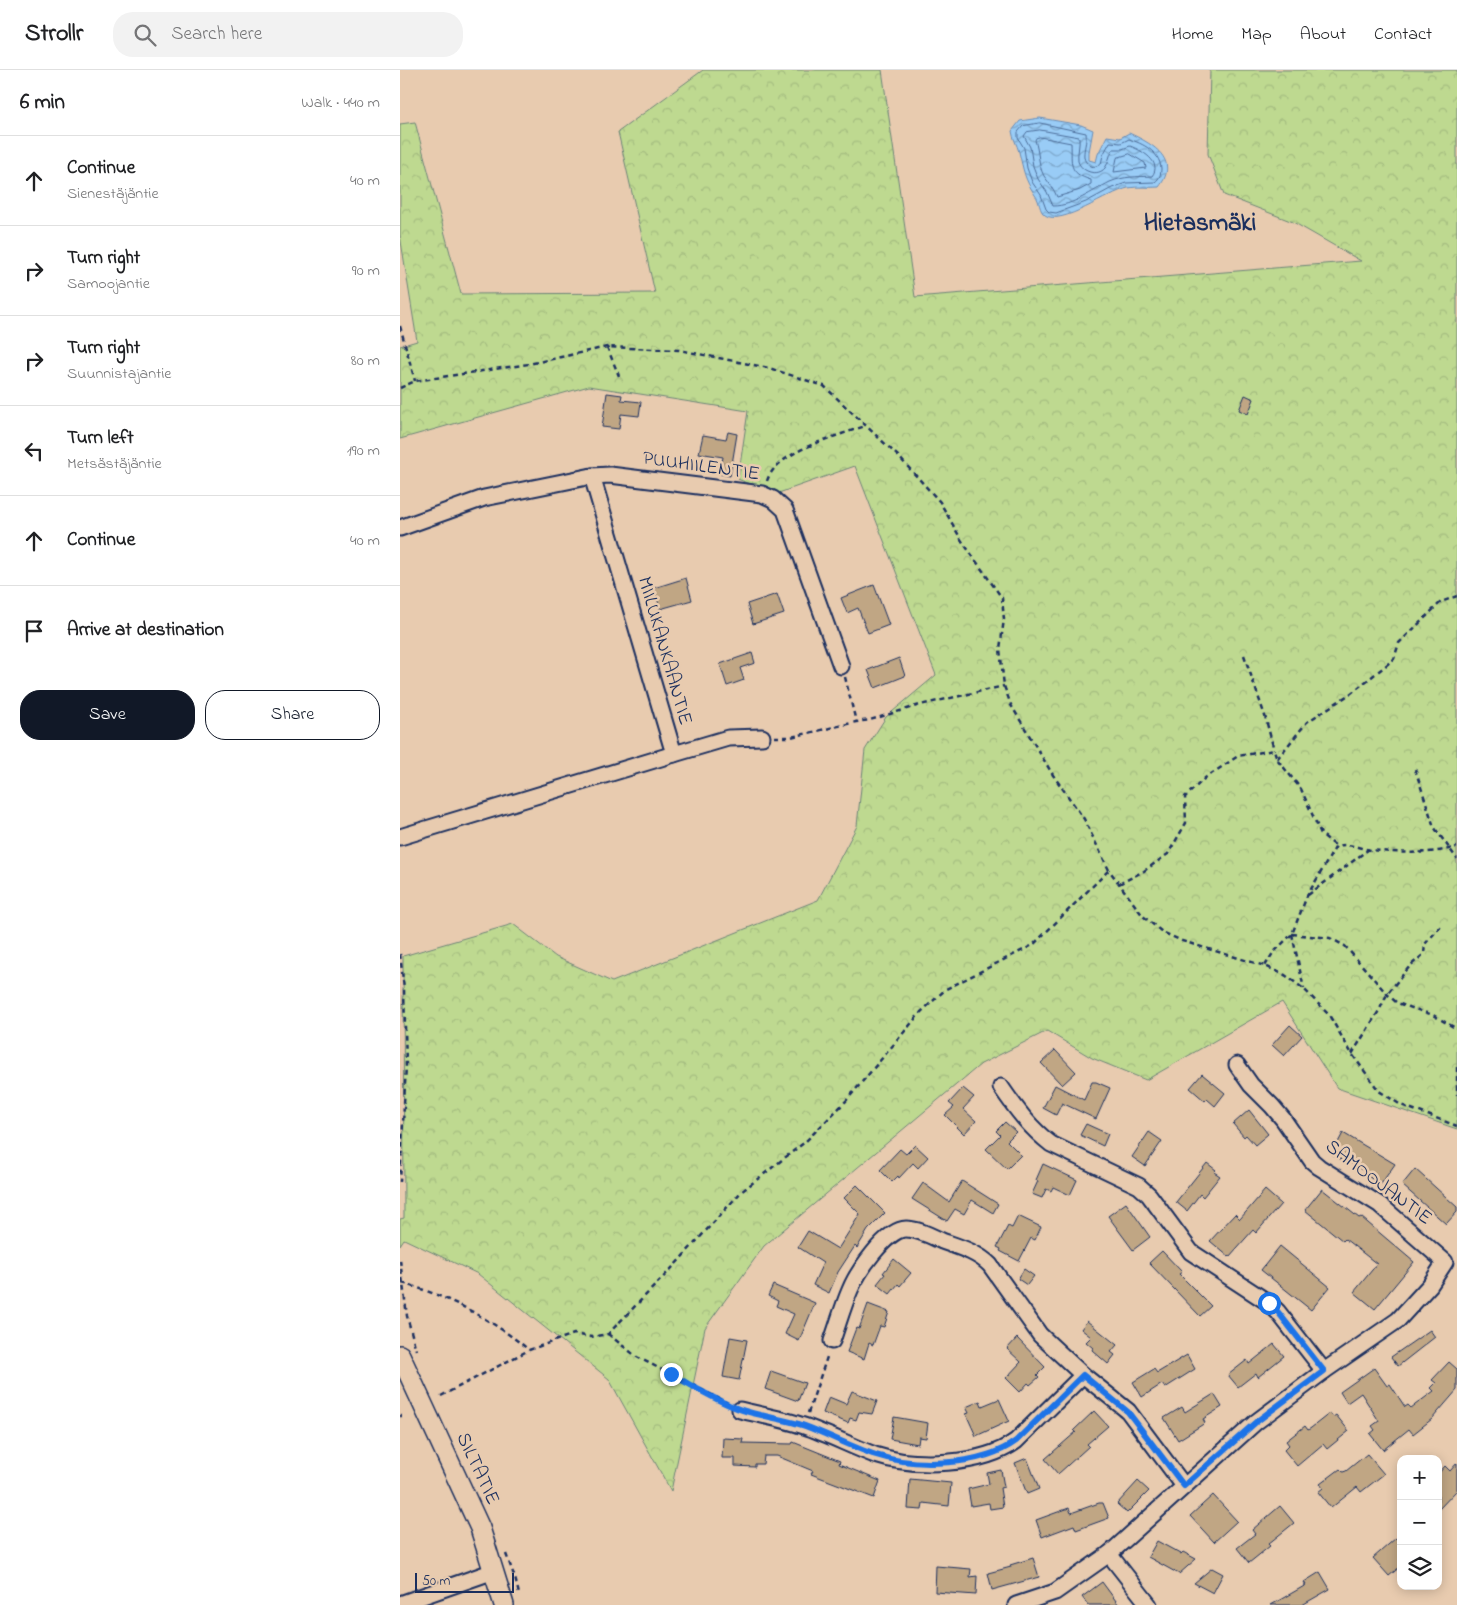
<!DOCTYPE html>
<meta charset="utf-8">
<style>
:root{--surface:#fff;--page:#f2f2f2;--text:#202124;--muted:#757577;--line:#e0e0e0;--accent:#111827}
body{margin:0;font-family:"Indie Flower",sans-serif;background:var(--page);color:var(--text)}
.controls{position:absolute;right:15px;bottom:15px;display:grid;overflow:hidden;border-radius:10px;box-shadow:0 2px 12px #0003}
.controls button{width:45px;height:45px;display:grid;place-items:center;padding:0;border:0;border-bottom:1px solid var(--line);background:var(--surface);color:var(--text);font:25px sans-serif}
.scale{position:absolute;left:15px;bottom:12px;width:99px;box-sizing:border-box;padding-left:5px;border:2px solid #1b2f5e;border-top:0;font-size:14px;line-height:18px;white-space:nowrap;color:#1b2f5e;-webkit-text-stroke:4px #e8cbaf;paint-order:stroke}
.stop{position:absolute;width:15px;height:15px;margin:-11px;border:4px solid #1a73e8;border-radius:50%;background:#fff}
.stop.end{background:#1a73e8;border-color:#fff;box-shadow:0 1px 5px #0008}
.list{margin:0;padding:0;list-style:none}
h2{display:flex;justify-content:space-between;align-items:center;height:65px;margin:0;padding:0 20px;font-size:21px}
h2 small{font-size:16px;font-weight:400;color:var(--muted)}
.list li{display:grid;grid-template-columns:32px 1fr auto;gap:15px;align-items:center;box-sizing:border-box;height:90px;padding:0 20px;border-top:1px solid var(--line)}
.list b{display:block;font-size:19px;white-space:nowrap}
.list p{margin:0;font-size:16px;white-space:nowrap;color:var(--muted)}
.list em{font-size:16px;font-style:normal;color:var(--muted)}
.actions{display:flex;gap:10px;padding:15px 20px}
.actions a{flex:1;padding:11px 0;border:1px solid var(--accent);border-radius:20px;text-align:center;font-size:18px;color:var(--accent)}
.actions .main{background:var(--accent);color:#fff}
.icon{flex:none;width:28px;height:28px;fill:none;stroke:currentColor;stroke-width:2;stroke-linecap:round;stroke-linejoin:round}
.map{position:relative;flex:none;width:1057px;height:1535px;overflow:hidden}
header{display:flex;align-items:center;gap:30px;box-sizing:border-box;height:70px;padding:0 25px;background:var(--surface);border-bottom:1px solid var(--line)}
header strong{font-size:24px}
nav{display:flex;gap:28px;margin-inline-start:auto;font-size:18px}
.search{width:350px;height:45px;background:var(--page);display:flex;align-items:center;gap:12px;box-sizing:border-box;padding:0 18px;border-radius:20px;color:var(--muted);font-size:19px}
main{display:flex}
aside{flex:1;background:var(--surface)}
.map>svg:first-child{display:block}
.forest{fill:url(#forest-crowns);stroke:#6c8477}
.water{fill:url(#water-waves);stroke:#678db9}
.lines{fill:none;stroke-linecap:round;stroke-linejoin:round}
.shore{stroke:#4d6e9b;stroke-width:1}
.building{fill:#c0a684;stroke:#1b2f5e}
.minor-casing{stroke:#1b2f5e;stroke-width:19}
.tertiary-casing{stroke:#1b2f5e;stroke-width:22}
.path{stroke:#1b2f5e;stroke-width:2.5;stroke-dasharray:5 4;stroke-linecap:butt}
.minor{stroke:#e8cbaf;stroke-width:15}
.tertiary{stroke:#e8cbaf;stroke-width:19}
.route{stroke:#1a73e8;stroke-width:6}
.labels{text-anchor:middle;dominant-baseline:central;stroke-width:5;stroke-linejoin:round;paint-order:stroke}
.street-label{font-size:20px;fill:#1b2f5e;stroke:#e8cbaf}
.district-label{font-size:25px;font-weight:bold;fill:#1b2f5e;stroke:#e8cbaf}
</style>
<header>
<strong>Strollr</strong>
<div class="search"><svg class="icon" aria-label="search" viewBox="0 0 24 24"><circle cx="10" cy="10" r="6"/><path d="M15 15l6 6"/></svg>Search here</div>
<nav><a>Home</a><a>Map</a><a>About</a><a>Contact</a></nav>
</header>
<main>
<aside>
<h2>6 min<small>Walk · 440 m</small></h2>
<ul class="list">
<li><svg class="icon" aria-label="ahead" viewBox="0 0 24 24"><path d="M12 20V5M6 11l6-6 6 6"/></svg><div><b>Continue</b><p>Sienestäjäntie</p></div><em>40 m</em></li>
<li><svg class="icon" aria-label="right" viewBox="0 0 24 24"><path d="M7 20v-9h11M14 6l5 5-5 5"/></svg><div><b>Turn right</b><p>Samoojantie</p></div><em>90 m</em></li>
<li><svg class="icon" aria-label="right" viewBox="0 0 24 24"><path d="M7 20v-9h11M14 6l5 5-5 5"/></svg><div><b>Turn right</b><p>Suunnistajantie</p></div><em>80 m</em></li>
<li><svg class="icon" aria-label="left" viewBox="0 0 24 24"><path d="M17 20v-9H6M10 6l-5 5 5 5"/></svg><div><b>Turn left</b><p>Metsästäjäntie</p></div><em>190 m</em></li>
<li><svg class="icon" aria-label="ahead" viewBox="0 0 24 24"><path d="M12 20V5M6 11l6-6 6 6"/></svg><div><b>Continue</b></div><em>40 m</em></li>
<li><svg class="icon" aria-label="arrive" viewBox="0 0 24 24"><path d="M6 21V4h12l-3 4 3 4H6"/></svg><div><b>Arrive at destination</b></div></li>
</ul>
<div class="actions"><a class="main">Save</a><a>Share</a></div>
</aside>
<div class="map">
<svg width="1057" height="1535" viewBox="0 0 1057 1535">
<defs>
<pattern id="forest-crowns" width="20" height="18" patternUnits="userSpaceOnUse" patternTransform="scale(1.25)"><rect width="20" height="18" fill="#bed990"/><path d="M2 6a3 3 0 1 1 6 0M12 15a3 3 0 1 1 6 0" fill="none" stroke="#a3bb7f"/></pattern>
<pattern id="water-waves" width="16" height="10" patternUnits="userSpaceOnUse" patternTransform="scale(1.25)"><rect width="16" height="10" fill="#99ccf6"/><path d="M0 5q4-4 8 0t8 0" fill="none" stroke="#7ca6ca"/></pattern>
</defs>
<rect width="100%" height="100%" fill="#e8cbaf"/>
<filter id="ink" filterUnits="userSpaceOnUse"><feTurbulence type="fractalNoise" baseFrequency=".02" numOctaves="2"/><feDisplacementMap in="SourceGraphic" scale="10" xChannelSelector="R" yChannelSelector="G"/><feConvolveMatrix kernelMatrix="1 2 1 2 8 2 1 2 1" color-interpolation-filters="sRGB"/></filter>
<g filter="url(#ink)">
<path class="forest" d="M303 0H482L515 227 961 191 893 152 824 125 808 84 810 0H1057V1059L937 1018 882 932 746 1010 692 988 647 961 581 994 364 1176 305 1258 271 1421 209 1309 78 1204 4 1169 0 1175V1149L4 1148 3 886 113 854 156 887 212 912 418 830 457 756 465 680 486 647 536 605 455 396 373 425 338 409 348 341 189 316 0 369V276L17 271 0 165V54L15 52 61 224 255 223 218 62Z"/>
<path class="water" d="M640 48 681 55 693 60 689 82V90L696 92 698 84 707 66 720 68 729 63C751 73 781 89 759 117 748 118 738 116 728 118 709 122 661 157 645 145 639 141 640 131 635 125 624 108 624 102 619 82 617 74 613 69 612 61L620 51Z"/>
<g class="lines">
<g class="shore">
<path d="M640 53 686 63C688 75 676 92 694 97L701 94 703 85 710 72 721 73 729 69C743 74 759 81 761 98 761 104 760 108 755 112L726 113 712 118 686 132 656 143 649 142 646 139 641 125 632 112 627 98 624 78 618 68V62L623 56Z"/>
<path d="M640 60 679 67C680 75 677 83 678 91 681 102 698 107 705 98 709 93 709 85 713 79H722L730 76C741 80 763 92 752 106 737 107 724 106 710 112 692 121 673 136 653 136L647 122 638 109 633 96 630 77 624 66 627 62Z"/>
<path d="M640 67 671 73C672 93 667 103 691 110V114L680 120 657 127C654 119 649 113 644 106 638 95 639 82 635 70L636 68Z"/>
<path d="M730 84 745 93 746 98 714 102 717 88Z"/>
</g>
</g>
<g class="building">
<path d="M207 323 222 325 221 330 241 332 239 346 221 344 219 359 202 357Z"/>
<path d="M845 325 854 329 848 344 839 340Z"/>
<path d="M328 362 337 364 330 406 320 404 323 387 299 383 303 365 326 369Z"/>
<path d="M286 508 292 530 260 539 254 518Z"/>
<path d="M474 515 489 555 468 563 458 538 447 543 441 528Z"/>
<path d="M377 524 384 544 353 554 347 534Z"/>
<path d="M352 583 355 593 340 598 344 610 327 616 320 594Z"/>
<path d="M499 588 505 606 475 618 468 600Z"/>
<path d="M890 955 902 966 884 986 872 975Z"/>
<path d="M655 980 676 1002 662 1015 641 993Z"/>
<path d="M802 1004 825 1023 815 1036 807 1029 805 1031 790 1018Z"/>
<path d="M692 1012H696L710 1018 696 1049 662 1033 656 1045 643 1038 655 1015 684 1030Z"/>
<path d="M563 1018 574 1027 563 1039 576 1051 564 1064 545 1045 554 1037 549 1033Z"/>
<path d="M849 1040 868 1064 855 1075 846 1065 844 1067 833 1054Z"/>
<path d="M605 1052 616 1062 607 1071 621 1085 607 1099 586 1079 600 1065 596 1061Z"/>
<path d="M686 1054 708 1064 703 1076 680 1065Z"/>
<path d="M749 1062 762 1071 745 1096 732 1087Z"/>
<path d="M943 1063 995 1094 981 1114 969 1107 971 1105 952 1094 944 1089 943 1091 932 1084Z"/>
<path d="M515 1075 528 1087 518 1098 513 1093 499 1108 498 1106 492 1112 480 1100 500 1079 506 1084Z"/>
<path d="M807 1093 816 1100 814 1102 820 1106 803 1127 800 1124 787 1141 776 1132Z"/>
<path d="M643 1094 677 1110 670 1125 653 1117 651 1121 646 1119 642 1128 632 1124 638 1111 636 1110Z"/>
<path d="M1015 1099 1057 1137V1142L1046 1154 1002 1115Z"/>
<path d="M562 1111 598 1134 593 1143 572 1130 564 1144 555 1139 547 1151 512 1129 523 1113 549 1132Z"/>
<path d="M457 1115 485 1143 468 1160 457 1178 455 1176 438 1202 429 1223 413 1215 423 1193 398 1177 408 1161 438 1179 460 1144 444 1128Z"/>
<path d="M922 1119 959 1148 961 1147 968 1153 1014 1192 975 1239 954 1222 977 1194 945 1169 943 1171 905 1140Z"/>
<path d="M865 1120 881 1134 856 1163 853 1160 829 1187 810 1171 835 1144 840 1149Z"/>
<path d="M726 1133 750 1167 733 1180 708 1146Z"/>
<path d="M618 1146 641 1157 635 1170 631 1168 619 1191 600 1181 601 1179 597 1177 608 1156 612 1158Z"/>
<path d="M880 1176 930 1217 911 1240 861 1200Z"/>
<path d="M762 1181 782 1202 779 1204 811 1236 800 1246 749 1193Z"/>
<path d="M494 1189 511 1203 500 1216 498 1214 490 1224 477 1214 485 1204 483 1203Z"/>
<path d="M624 1199 634 1206 627 1215 618 1209Z"/>
<path d="M373 1215 415 1233 399 1271 385 1264 394 1244 376 1236 378 1231 368 1226Z"/>
<path d="M468 1234 489 1242 484 1257 480 1256 473 1275 469 1273 464 1289 447 1282 456 1258 459 1259Z"/>
<path d="M687 1251 717 1275 711 1282 715 1285 708 1294 692 1280 693 1278 686 1272 691 1267 681 1259Z"/>
<path d="M1030 1260 1035 1267 998 1296 991 1287Z"/>
<path d="M330 1267 347 1270 339 1310 323 1307Z"/>
<path d="M617 1268 645 1297 637 1305 639 1307 630 1315 628 1313 620 1322 606 1308 621 1292 607 1279Z"/>
<path d="M874 1274 884 1286 858 1307 856 1303 838 1317 828 1305 847 1290 849 1294Z"/>
<path d="M787 1285 795 1299 765 1318 762 1314 742 1327 733 1312 754 1299 757 1303Z"/>
<path d="M1049 1292 1057 1299V1320L1032 1349 1013 1364 1009 1359 983 1380 970 1364 975 1360 972 1356 979 1351 961 1323 947 1333 940 1322 974 1298 987 1316 990 1314 1005 1337 1008 1335 1011 1338 1034 1321 1031 1318 1036 1313 1032 1310Z"/>
<path d="M371 1301 405 1313 398 1331 365 1319Z"/>
<path d="M452 1321 477 1331 472 1344 459 1342 456 1350 450 1348 448 1353 423 1343 429 1327 446 1334Z"/>
<path d="M814 1324 822 1337 803 1349 805 1353 778 1370 764 1348 782 1337 785 1342Z"/>
<path d="M599 1329 609 1351 576 1366 566 1344 569 1343 566 1337 580 1331 582 1336Z"/>
<path d="M694 1341 708 1356 687 1374 689 1376 658 1404 645 1389 676 1362 674 1360Z"/>
<path d="M930 1343 933 1347 936 1345 949 1361 927 1379 923 1374 897 1396 884 1380 889 1375 886 1371 905 1356 908 1360 911 1358Z"/>
<path d="M494 1347 528 1353 526 1368 519 1367 518 1374 490 1369Z"/>
<path d="M323 1368 343 1369 342 1373 392 1374 393 1372 440 1391 439 1394 480 1411 474 1428 411 1404 413 1401 377 1386H364L363 1394H355V1397L335 1396V1388H322Z"/>
<path d="M967 1384 984 1404 961 1422 957 1417 931 1438 918 1422 923 1418 920 1414 940 1399 943 1402 946 1401Z"/>
<path d="M627 1388 639 1419 627 1424 615 1393Z"/>
<path d="M1057 1393V1420L1038 1440V1404L1045 1396 1050 1401Z"/>
<path d="M601 1400 604 1417 600 1418 603 1437 590 1439 589 1433 571 1436 568 1419 589 1414 587 1403Z"/>
<path d="M510 1409 551 1413 549 1436 523 1433 522 1440 508 1439Z"/>
<path d="M738 1411 749 1421 727 1443 717 1434Z"/>
<path d="M813 1425 837 1451 814 1472 790 1446Z"/>
<path d="M699 1433H703L709 1448 676 1460 674 1455 642 1467 636 1450 669 1438 671 1443Z"/>
<path d="M880 1436 894 1453 868 1474 870 1476 849 1493 837 1478 855 1464 852 1460Z"/>
<path d="M996 1468 1001 1473V1496L989 1506 973 1488Z"/>
<path d="M757 1471 781 1484 783 1482 796 1489 779 1504 748 1487Z"/>
<path d="M633 1488 639 1507 592 1520 588 1503 611 1497 610 1495Z"/>
<path d="M536 1496 571 1499 570 1507 577 1506 576 1525 535 1522Z"/>
<path d="M812 1498 823 1504 813 1523 794 1513Z"/>
<path d="M920 1502 930 1519 902 1535H871L906 1515 904 1512Z"/>
<path d="M702 1512 719 1535H688L682 1527Z"/>
</g>
<g class="lines">
<defs>
<g id="minor">
<path d="M192 406 210 405 362 424 373 429 385 440 441 596"/>
<path d="M0 458 84 428 192 406 274 684 0 767"/>
<path d="M274 684 328 668 362 667"/>
<path d="M601 1017C616 1039 630 1058 651 1074L739 1116 749 1125 791 1182 869 1233 878 1242 924 1301"/>
<path d="M432 1271C438 1254 443 1236 450 1220 457 1203 486 1159 506 1159 518 1159 531 1166 542 1171 559 1177 577 1182 590 1195L640 1265 683 1305 728 1341 784 1416"/>
<path d="M340 1340C361 1345 383 1349 404 1356 428 1364 451 1376 475 1385 514 1398 582 1396 616 1371L683 1305"/>
<path d="M709 1484 749 1535"/>
<path d="M0 1534 94 1501"/>
<path d="M616 1535 655 1522 709 1484 856 1352 924 1301 998 1250 1030 1215 1045 1192 980 1135 919 1097 912 1091 883 1049 872 1036 851 1015 837 995"/>
</g>
<path id="tertiary" d="M0 1285 80 1458 104 1535"/>
</defs>
<use href="#minor" class="minor-casing"/>
<use href="#tertiary" class="tertiary-casing"/>
<g class="path">
<path d="M0 256 15 311"/>
<path d="M207 277 219 306"/>
<path d="M0 318 15 311 129 294 207 277 279 280 369 298 424 316 498 386 540 432 562 471 602 528 604 549 600 579 604 616 611 635 653 705 684 749 709 800 743 846 762 862 782 871 865 896 885 905 904 919 929 945 952 984 979 1021 1001 1035 1057 1056"/>
<path d="M367 411C376 381 438 366 465 356"/>
<path d="M844 585 865 646 874 680"/>
<path d="M445 607 456 652"/>
<path d="M374 667H391L456 652 470 650 520 635 604 616"/>
<path d="M877 689 907 652 950 624 994 589 999 573 1041 532 1057 526"/>
<path d="M1015 699 1034 757 1057 789"/>
<path d="M719 814 744 801 768 784 786 753 785 727 805 708 838 686 874 680 877 689 901 719 921 764 936 776"/>
<path d="M908 825 969 779"/>
<path d="M892 864 930 868 945 876 987 924 997 933 1033 945 1057 959"/>
<path d="M892 864 904 919"/>
<path d="M0 884 4 919 6 995 0 1112"/>
<path d="M865 896 873 883 892 864 907 826 936 776C953 773 956 778 971 780 999 783 1030 785 1057 777"/>
<path d="M952 984 980 939 987 924 1010 896 1024 884 1025 874 1041 856"/>
<path d="M1057 997V1025"/>
<path d="M0 1190 7 1246 16 1280"/>
<path d="M2 1213C48 1226 93 1250 129 1280"/>
<path d="M208 1264 237 1287 329 1334"/>
<path d="M41 1326 129 1280 174 1264 191 1267 208 1264 274 1196 341 1122 405 1072 446 1031 521 942 546 919 633 875 709 800"/>
<path d="M408 1343 428 1284"/>
<path d="M0 1346H2"/>
<path d="M106 1484 115 1508 119 1524"/>
</g>
<use href="#minor" class="minor"/>
<use href="#tertiary" class="tertiary"/>
</g>
</g>
<g class="lines" filter="url(#ink)">
<path class="route" d="M271 1304C293 1316 317 1332 342 1340 363 1347 385 1349 405 1356 429 1365 452 1377 476 1385 515 1398 582 1396 616 1371L683 1305 728 1342 784 1416 856 1352 924 1301 878 1242 869 1233"/>
</g>
<g class="labels">
<g class="street-label">
<text transform="translate(301 397) rotate(8)">PUUHIILENTIE</text>
<text transform="translate(264 581) rotate(74)">MIILUKANKAANTIE</text>
<text transform="translate(978 1113) rotate(37)">SAMOOJANTIE</text>
<text transform="translate(77 1399) rotate(65)">SILTATIE</text>
</g>
<g class="district-label">
<text x="800" y="154">Hietasmäki</text>
</g>
</g>
</svg>
<div class="controls">
<button>+</button>
<button>−</button>
<button><svg class="icon" aria-label="layers" viewBox="0 0 24 24"><path d="M12 4l9 5-9 5-9-5zM3 14l9 5 9-5"/></svg></button>
</div>
<div class="scale">50 m</div>
<div class="stop" style="left:869px;top:1233px"></div>
<div class="stop end" style="left:271px;top:1304px"></div>
</div>
</main>
